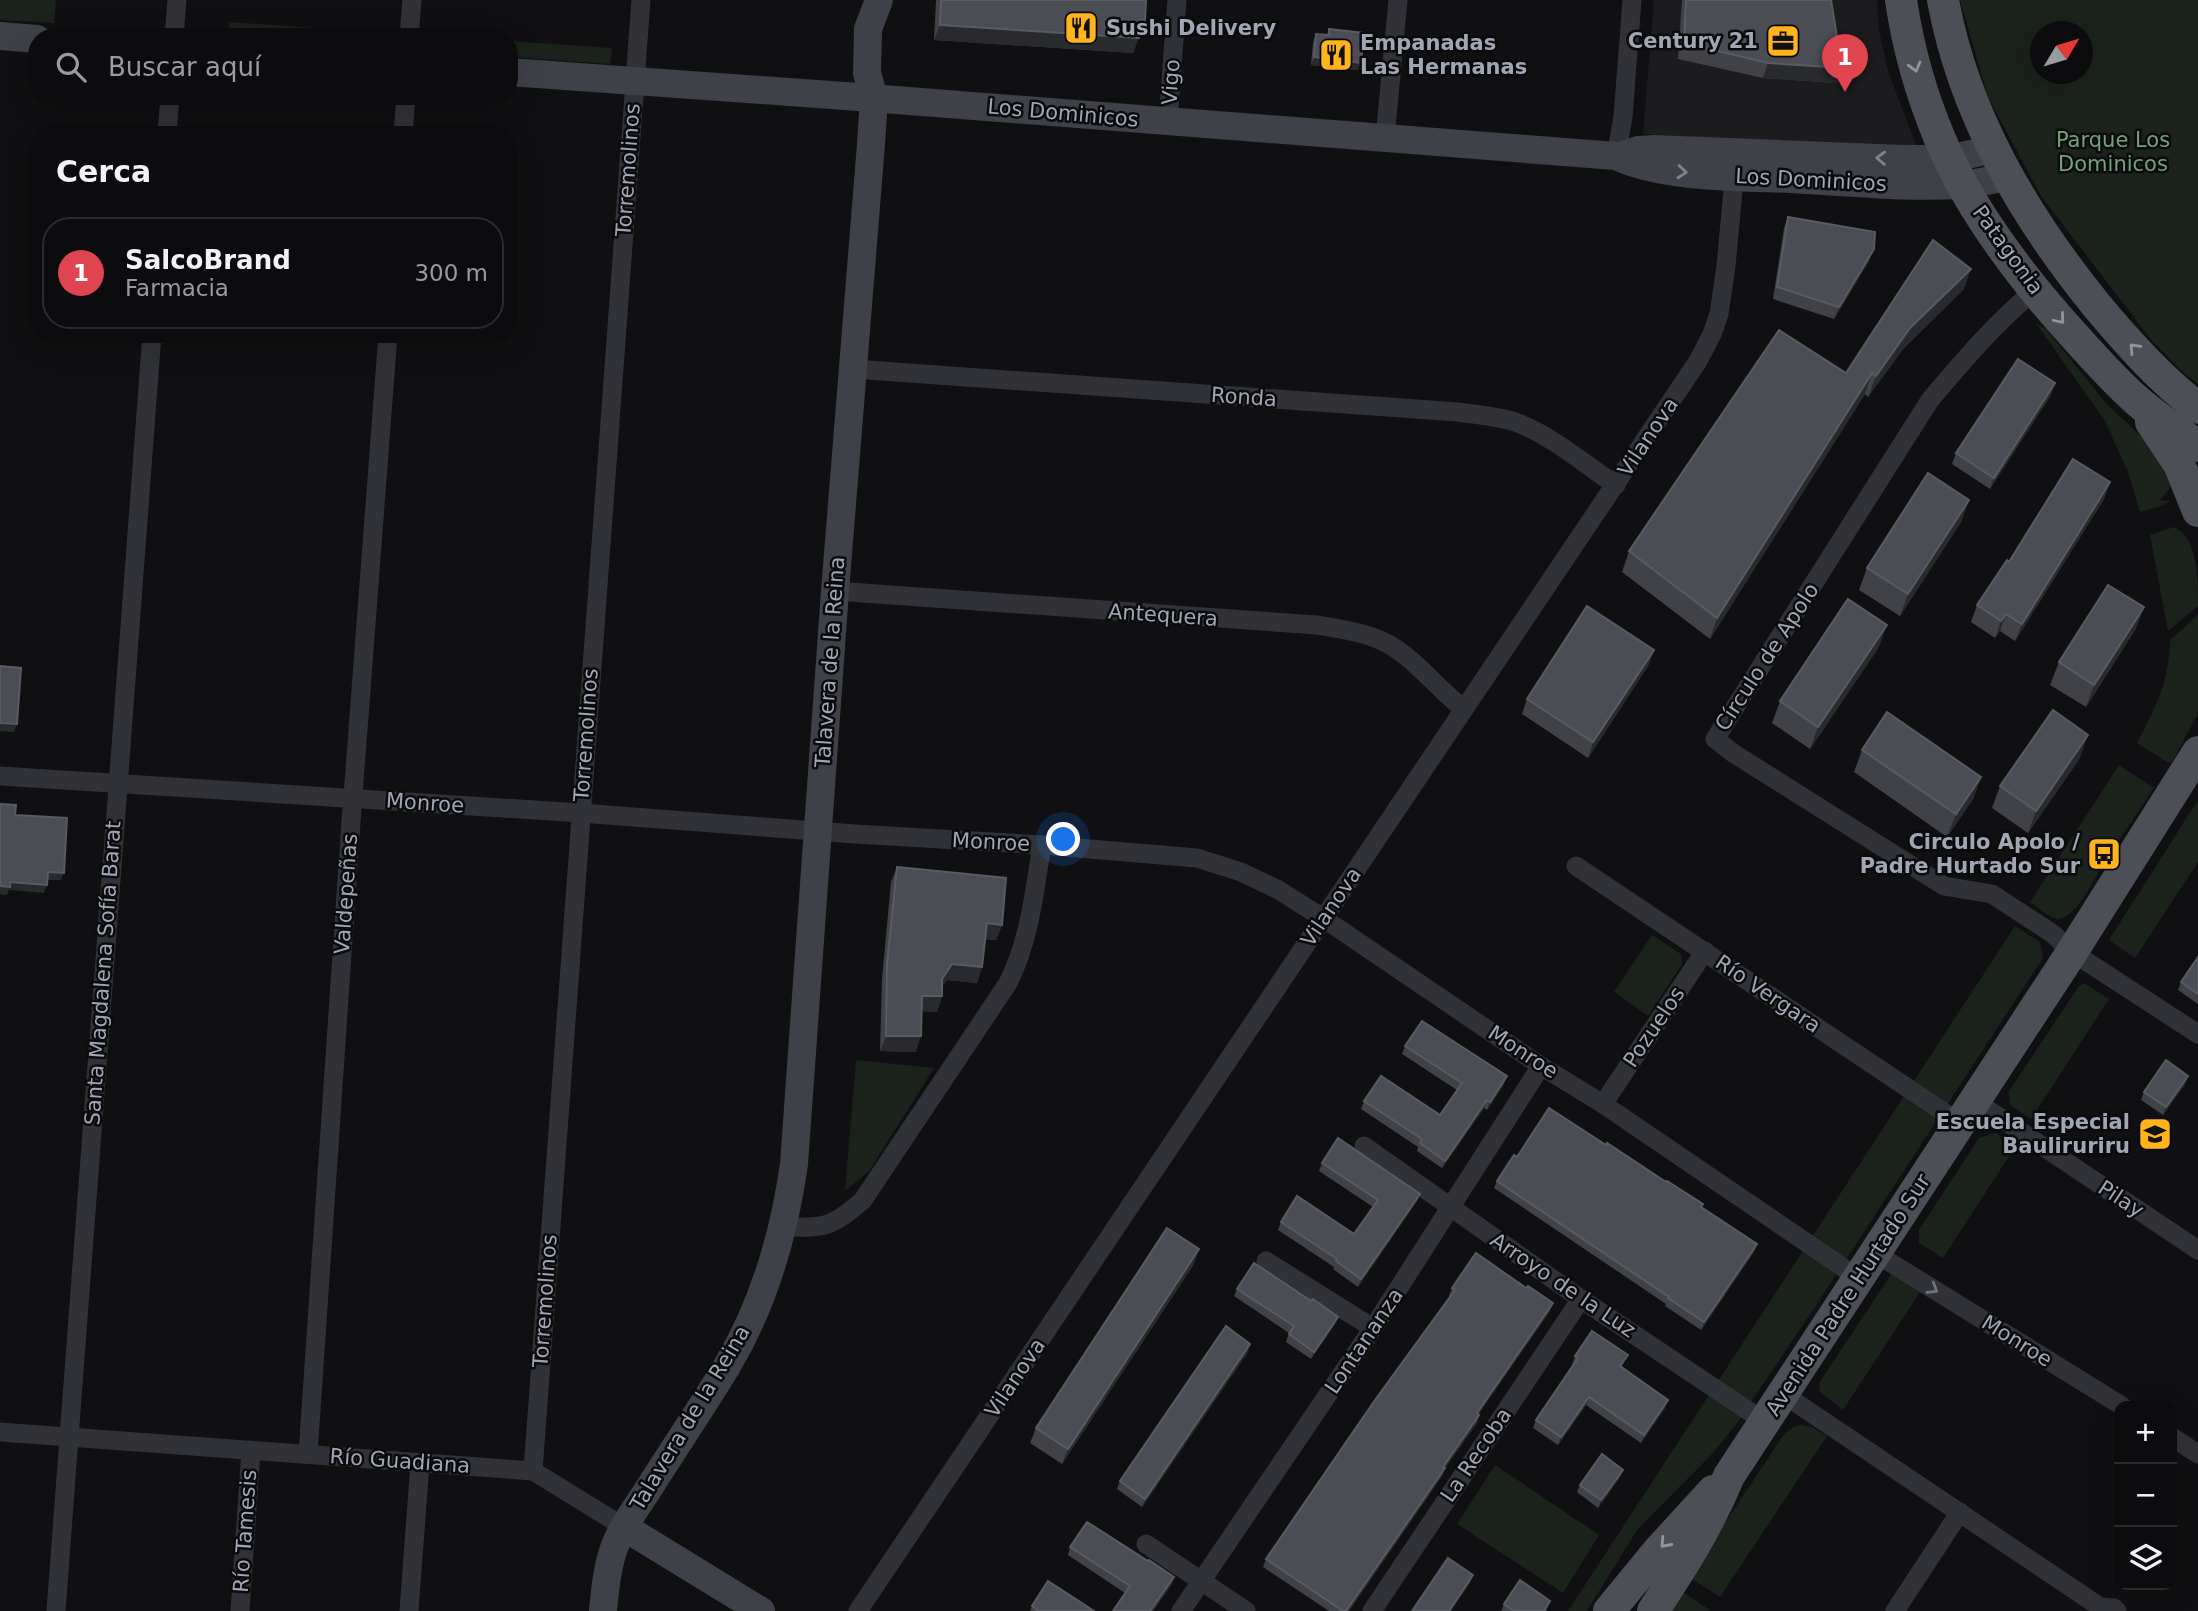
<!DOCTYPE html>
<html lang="es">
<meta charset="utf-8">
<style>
:root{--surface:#0c0c0e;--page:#1a1a1c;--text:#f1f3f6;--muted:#9a9b9e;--line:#2c2c2e;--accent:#ffb41b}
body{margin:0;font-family:"DejaVu Sans",sans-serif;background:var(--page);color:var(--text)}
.controls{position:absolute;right:21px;bottom:21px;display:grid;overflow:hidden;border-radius:14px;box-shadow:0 7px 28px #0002}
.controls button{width:63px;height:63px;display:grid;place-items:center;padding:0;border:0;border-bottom:2px solid var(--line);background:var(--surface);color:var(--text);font:35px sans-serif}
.compass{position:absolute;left:2030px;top:21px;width:63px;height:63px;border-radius:50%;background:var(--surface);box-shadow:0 7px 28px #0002;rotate:52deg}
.you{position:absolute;left:1064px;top:840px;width:24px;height:24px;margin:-18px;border:5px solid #fff;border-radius:50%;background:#1a73e8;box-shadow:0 0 0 10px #1a73e833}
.badge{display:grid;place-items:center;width:46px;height:46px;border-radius:50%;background:var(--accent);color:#fff;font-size:23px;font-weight:700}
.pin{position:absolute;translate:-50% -58px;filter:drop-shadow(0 2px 4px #0008)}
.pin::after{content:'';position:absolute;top:37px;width:24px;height:21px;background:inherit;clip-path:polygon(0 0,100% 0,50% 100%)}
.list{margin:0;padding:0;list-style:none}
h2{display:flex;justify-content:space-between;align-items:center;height:91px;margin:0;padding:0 28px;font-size:30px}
h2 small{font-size:23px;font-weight:400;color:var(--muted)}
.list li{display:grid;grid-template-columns:46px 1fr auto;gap:21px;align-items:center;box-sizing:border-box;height:112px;margin:0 14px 14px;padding:0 14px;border:2px solid var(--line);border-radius:28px}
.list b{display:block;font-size:26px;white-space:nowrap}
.list p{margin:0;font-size:23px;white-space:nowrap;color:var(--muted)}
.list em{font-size:23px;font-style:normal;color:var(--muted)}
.icon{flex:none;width:38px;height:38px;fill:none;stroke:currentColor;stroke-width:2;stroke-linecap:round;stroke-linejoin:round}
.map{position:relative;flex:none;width:2198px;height:1611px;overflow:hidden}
.search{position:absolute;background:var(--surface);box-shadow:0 7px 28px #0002;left:28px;top:28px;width:490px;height:77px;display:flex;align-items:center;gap:18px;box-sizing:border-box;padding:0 24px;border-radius:28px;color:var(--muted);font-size:26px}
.panel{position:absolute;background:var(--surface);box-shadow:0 7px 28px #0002;left:28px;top:126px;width:490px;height:217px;border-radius:28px}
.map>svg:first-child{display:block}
.built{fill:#1c1c1f}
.green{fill:#1a221b;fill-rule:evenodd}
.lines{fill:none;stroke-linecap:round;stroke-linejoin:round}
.street{stroke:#313237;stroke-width:19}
.secondary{stroke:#3f4148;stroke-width:28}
.primary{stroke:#4d4f57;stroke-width:32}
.wall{fill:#414248}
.shaded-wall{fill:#292a2e}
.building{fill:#4b4d54;stroke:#595b63;stroke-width:2}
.oneway{stroke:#8f95a1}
.oneway2{stroke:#7e838e}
.oneway3{stroke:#6e727c}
.labels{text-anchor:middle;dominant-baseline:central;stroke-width:5;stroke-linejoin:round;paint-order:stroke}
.poi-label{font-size:21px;font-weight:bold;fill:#a0a6b4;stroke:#0b0b0d;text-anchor:end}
.street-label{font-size:21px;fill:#a0a6b4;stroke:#0b0b0d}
.park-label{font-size:21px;fill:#74a277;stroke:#0b0b0d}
</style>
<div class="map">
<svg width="2198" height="1611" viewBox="0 0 2198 1611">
<rect width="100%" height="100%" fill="#101012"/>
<path class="built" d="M1654 0H1877L1879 30 1888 71 1916 145H1822L1643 134Z"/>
<g class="green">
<path d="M0 0H56L54 23 0 20Z"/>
<path d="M1960 0H2198V384L2185 374 2152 341 2041 196 1988 97ZM2040 32H2082V74H2040Z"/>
<path d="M229 22 384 33V37H228Z"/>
<path d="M509 41 612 48 610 64 509 57Z"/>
<path d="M2036 323 2046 329 2106 403 2149 444 2175 482 2160 500 2171 501 2161 506 2140 512 2128 472 2105 421Z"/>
<path d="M2174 527C2198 537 2198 581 2198 606L2168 631 2150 535Z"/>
<path d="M2198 615V713L2175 757 2172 762H2167L2137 743C2156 706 2169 683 2170 640Z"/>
<path d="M2119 765 2154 788 2113 849 2103 842 2094 855 2104 863C2095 877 2074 925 2054 918 2046 915 2037 907 2030 902Z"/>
<path d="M2198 800V862L2135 958 2109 940Z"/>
<path d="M2015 926 2040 942 2043 958 1815 1307 1737 1423 1712 1454 1637 1530 1587 1611H1568Z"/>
<path d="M1652 935 1681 954 1682 964 1648 1016 1614 992Z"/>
<path d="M2084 983 2109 999 2031 1119 2010 1105 2009 1091 2079 986Z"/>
<path d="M856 1060 934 1068 869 1171 845 1191Z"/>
<path d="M1996 1133 2015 1147 1943 1258 1919 1243V1230L1979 1138Z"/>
<path d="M1892 1273 1922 1289 1843 1410 1820 1392 1819 1383Z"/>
<path d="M1802 1425 1812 1427 1827 1436 1720 1597 1689 1577 1785 1433 1793 1427Z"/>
<path d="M1495 1465 1599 1535 1563 1593 1457 1524Z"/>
<path d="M1681 1591 1710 1610 1709 1611H1668Z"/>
</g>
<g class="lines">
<g class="street">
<path d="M174 37 177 0"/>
<path d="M409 37 412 0"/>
<path d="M1168 121 1177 0"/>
<path d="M167 135 170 96"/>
<path d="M403 135 406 96"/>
<path d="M1385 138 1398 0"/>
<path d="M1616 156 1623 117 1632 0"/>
<path d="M2035 290C1996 322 1963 361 1930 400L1715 739 1733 753 1944 886 1992 894 2053 934 2072 952 2198 1034"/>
<path d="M853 369 1458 412C1478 415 1499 416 1518 423 1554 437 1584 464 1616 485"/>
<path d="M835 591 1317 625C1336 628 1357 631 1375 638 1411 651 1434 687 1464 709"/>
<path d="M0 776 581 813 855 834 1042 845 1197 858 1241 872 1277 889 1323 918 1541 1066 1603 1104 1838 1264 1858 1279"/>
<path d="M1576 866 1960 1123"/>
<path d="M1975 1101 2198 1250"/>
<path d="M1603 1104 1705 951"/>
<path d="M1364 1146 1581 1299 1765 1422"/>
<path d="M784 1226C823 1230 834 1226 863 1200L1008 983C1030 939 1034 893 1042 845"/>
<path d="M1875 1253 2122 1406"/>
<path d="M1266 1261 1373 1328"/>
<path d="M1783 1394 2100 1607 2114 1608 2117 1611"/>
<path d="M0 1432 533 1471 624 1527"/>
<path d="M2172 1437 2198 1454"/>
<path d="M308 1454 351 822 388 334"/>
<path d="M533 1471 641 0"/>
<path d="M1146 1544 1246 1611"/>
<path d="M56 1611 152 334"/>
<path d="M240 1611 251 1450"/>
<path d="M409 1611 420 1463"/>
<path d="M858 1611 1698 361 1712 334 1719 314 1726 266 1733 190 1732 177"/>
<path d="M1181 1611 1373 1328 1541 1066"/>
<path d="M1372 1611 1581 1299"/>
<path d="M1895 1611 1960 1512"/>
</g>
<g class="secondary">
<path d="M0 36 37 39"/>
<path d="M509 72 845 96 1616 156C1663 178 1738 177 1790 179 1846 182 1904 188 1960 185 1976 184 1992 179 2008 177"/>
<path d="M1619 156 1638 150 1654 149 1902 159H1949L1993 149"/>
<path d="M624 1527 761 1611"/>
<path d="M603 1611C605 1590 607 1568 614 1548 622 1526 637 1507 649 1488 675 1447 702 1407 727 1366 764 1304 784 1235 794 1164L835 591 871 144 874 98 867 73 868 29 879 0"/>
</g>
<g class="primary">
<path d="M1901 0C1908 48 1921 94 1940 139 1971 213 2024 281 2078 340 2096 360 2114 380 2134 398 2154 416 2176 431 2198 446"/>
<path d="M1943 0C1964 115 2024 216 2097 306 2127 342 2160 379 2198 408"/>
<path d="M2151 422 2179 464 2198 511"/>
<path d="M1609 1611 1659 1550 1713 1491"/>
<path d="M1653 1611C1682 1567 1709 1525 1729 1476L2072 952 2198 752"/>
</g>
</g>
<g class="wall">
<path d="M936 0H1146L1139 35 1133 53 934 40Z"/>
<path d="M1682 0H1831L1842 68 1837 83 1763 78 1678 59Z"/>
<path d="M1329 29 1358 70 1311 65 1313 42 1316 34 1327 35Z"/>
<path d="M1788 217 1869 261 1834 319 1773 299 1784 228Z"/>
<path d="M1964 289 1903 349 1868 397 1865 394 1710 639 1622 572 1629 551 1846 373Z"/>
<path d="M2051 395 1990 489 1952 464 1956 453Z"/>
<path d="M2110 482 2104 499 2015 641 2000 631 1995 638 1971 622 1977 605 2009 562Z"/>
<path d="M1969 500 1961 522 1900 616 1859 590 1867 568Z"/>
<path d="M2144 607 2135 630 2086 707 2050 685 2059 662Z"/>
<path d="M1879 647 1810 749 1772 723 1780 701Z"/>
<path d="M1654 650 1648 666 1588 758 1522 714 1527 699Z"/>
<path d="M1862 750 1981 777 1973 799 1947 837 1854 772Z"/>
<path d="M2080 758 2028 833 1992 808 2000 786Z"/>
<path d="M897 867 1002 925 996 940 985 939 982 967 977 983 947 980 942 986V996L937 1012 922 1011 916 1052 880 1051 882 979 891 882Z"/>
<path d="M2198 957V1004L2178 990 2181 982Z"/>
<path d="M1405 1046 1504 1084 1487 1110 1484 1108 1442 1168 1417 1151 1418 1147 1361 1109 1364 1101 1440 1115 1457 1090 1402 1054Z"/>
<path d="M2188 1076 2185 1084 2163 1115 2141 1100 2144 1092Z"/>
<path d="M1517 1157 1702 1207 1757 1244 1754 1252 1701 1330 1665 1306 1666 1304 1494 1188 1497 1181Z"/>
<path d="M1322 1163 1417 1201 1358 1287 1333 1269 1334 1267 1278 1230 1281 1222 1354 1234 1373 1207 1319 1171Z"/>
<path d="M1194 1264 1062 1464 1030 1443 1036 1428Z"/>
<path d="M1452 1288H1526L1550 1311 1478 1414 1479 1415 1477 1423 1445 1468 1442 1476 1349 1611H1329L1263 1567 1266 1559 1450 1297 1449 1296Z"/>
<path d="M1237 1289 1335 1324 1311 1359 1286 1342 1289 1333 1234 1296Z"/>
<path d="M1248 1352 1142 1507 1117 1489 1120 1481Z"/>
<path d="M1628 1355 1621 1367 1665 1408 1641 1443 1586 1405 1558 1445 1533 1428 1536 1420 1574 1365 1572 1364 1575 1356Z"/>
<path d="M1620 1477 1598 1508 1577 1492 1580 1485Z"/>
<path d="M1070 1547 1148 1561 1174 1577 1171 1585 1153 1611H1113L1125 1593 1068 1555Z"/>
<path d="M1504 1604 1547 1609 1546 1611H1501Z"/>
<path d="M1032 1606 1094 1611H1030Z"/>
</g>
<g class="shaded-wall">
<path d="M1140 20H1145L1139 36Z"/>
<path d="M940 25 1139 38 1133 53 934 40Z"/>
<path d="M1314 57 1361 63 1358 70 1311 65Z"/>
<path d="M1768 63 1842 68 1837 83 1763 78Z"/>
<path d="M1874 249 1869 261 1834 319 1839 307Z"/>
<path d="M1971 269 1964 289 1903 349 1868 397 1876 376 1910 328Z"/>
<path d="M1872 373 1865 394 1710 639 1717 618Z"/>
<path d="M2055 383 2051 395 1990 489 1994 478Z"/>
<path d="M2110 482 2104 499 2015 641 2022 624Z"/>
<path d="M1969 500 1961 522 1900 616 1908 594Z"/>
<path d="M2144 607 2135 630 2086 707 2094 685Z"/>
<path d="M2006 614 2000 631 1995 638 2001 621Z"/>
<path d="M1887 625 1879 647 1810 749 1818 727Z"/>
<path d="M1654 650 1648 666 1588 758 1593 742Z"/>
<path d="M0 723 17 724 14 732 0 731Z"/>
<path d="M2088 735 2080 758 2028 833 2036 811Z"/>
<path d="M1981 777 1973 799 1947 837 1956 814Z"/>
<path d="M48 872 64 873 61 880H45Z"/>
<path d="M10 882 47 885 44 893 9 890 7 895 0 894V886Z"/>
<path d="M987 923 1002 925 996 940 981 939Z"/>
<path d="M952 964 982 967 977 983 947 980 937 994 942 979Z"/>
<path d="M922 996H942L937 1012 917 1011Z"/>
<path d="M886 1036H921L916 1052 880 1051Z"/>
<path d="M1507 1076 1504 1084 1487 1110 1490 1102Z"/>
<path d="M2188 1076 2185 1084 2163 1115 2166 1107Z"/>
<path d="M1487 1100 1484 1108 1442 1168 1445 1161Z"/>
<path d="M1420 1194 1417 1201 1358 1287 1361 1279Z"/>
<path d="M1757 1244 1754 1252 1701 1330 1704 1322Z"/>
<path d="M1199 1249 1194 1264 1062 1464 1068 1449Z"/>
<path d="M1553 1303 1550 1311 1474 1421 1477 1413Z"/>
<path d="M1338 1317 1335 1324 1311 1359 1314 1352Z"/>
<path d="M1250 1344 1248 1352 1142 1507 1145 1499Z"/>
<path d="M1589 1397 1586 1405 1558 1445 1561 1437Z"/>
<path d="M1668 1400 1665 1408 1641 1443 1644 1435Z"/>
<path d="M1479 1415 1477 1423 1440 1475 1443 1467Z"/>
<path d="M1445 1468 1442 1476 1349 1611H1346Z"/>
<path d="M1623 1470 1620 1477 1598 1508 1601 1500Z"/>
<path d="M1473 1575 1470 1583 1451 1611H1449Z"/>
<path d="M1174 1577 1171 1585 1153 1611H1150Z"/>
</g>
<g class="building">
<path d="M941 0H1146L1145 20H1140L1139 38 940 25Z"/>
<path d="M1686 0H1831L1842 68 1768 63 1684 43Z"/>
<path d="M1329 29 1364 33 1361 63 1314 57 1316 34 1329 35Z"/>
<path d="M1788 217 1875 232 1874 249 1839 307 1777 287Z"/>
<path d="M1933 240 1971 269 1910 328 1876 376 1872 373 1717 618 1629 551 1779 330 1846 373Z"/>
<path d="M2018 359 2055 383 1994 478 1956 453Z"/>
<path d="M2073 459 2110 482 2022 624 2006 614 2001 621 1977 605 2007 560 2009 562Z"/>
<path d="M1928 473 1969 500 1908 594 1867 568Z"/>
<path d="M2108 585 2144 607 2094 685 2059 662Z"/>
<path d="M1848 599 1887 625 1818 727 1780 701Z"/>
<path d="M1587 606 1654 650 1593 742 1527 699Z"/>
<path d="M0 666 21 668 17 724 0 723Z"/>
<path d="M2053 710 2088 735 2036 811 2000 786Z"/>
<path d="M1887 712 1981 777 1956 814 1862 750Z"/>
<path d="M0 804 16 805 15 815 67 818 64 873 48 872 47 885 10 882V887L0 886Z"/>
<path d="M897 867 1006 878 1002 925 987 923 982 967 952 964 942 979V996H922L921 1036H886L887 964Z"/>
<path d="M2198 957V994L2181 982Z"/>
<path d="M1422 1021 1507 1076 1490 1102 1487 1100 1445 1161 1420 1143 1422 1139 1364 1101 1381 1076 1440 1115 1462 1083 1405 1046Z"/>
<path d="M2166 1060 2188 1076 2166 1107 2144 1092Z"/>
<path d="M1549 1108 1606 1145 1607 1143 1666 1182 1667 1181 1703 1204 1701 1207 1757 1244 1704 1322 1668 1298 1669 1297 1497 1181 1514 1155 1517 1157Z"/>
<path d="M1338 1138 1420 1194 1361 1279 1336 1261 1337 1259 1281 1222 1297 1196 1354 1234 1378 1200 1322 1163Z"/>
<path d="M1167 1228 1199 1249 1068 1449 1036 1428Z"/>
<path d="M1476 1253 1526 1288 1528 1286 1553 1303 1477 1413 1479 1415 1443 1467 1445 1468 1346 1611H1343L1266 1559 1375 1400 1455 1290 1452 1288Z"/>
<path d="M1254 1263 1311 1301 1313 1299 1338 1317 1314 1352 1289 1334 1294 1326 1237 1289Z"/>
<path d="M1226 1326 1250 1344 1145 1499 1120 1481Z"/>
<path d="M1592 1331 1628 1355 1620 1366 1668 1400 1644 1435 1589 1397 1561 1437 1536 1420 1578 1358 1575 1356Z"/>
<path d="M1602 1454 1623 1470 1601 1500 1580 1485Z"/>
<path d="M1087 1522 1148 1561 1149 1560 1174 1577 1150 1611H1113L1130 1586 1070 1547Z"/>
<path d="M1448 1558 1473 1575 1449 1611H1412Z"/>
<path d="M1520 1580 1550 1601 1544 1611H1514L1504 1604Z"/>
<path d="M1048 1581 1094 1611H1039L1032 1606Z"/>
</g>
<defs><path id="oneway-chevron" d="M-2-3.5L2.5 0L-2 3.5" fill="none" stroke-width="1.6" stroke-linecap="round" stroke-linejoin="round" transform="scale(1.75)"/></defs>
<g class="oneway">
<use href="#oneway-chevron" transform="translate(1915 67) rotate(75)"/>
<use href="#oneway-chevron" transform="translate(2060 319) rotate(50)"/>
<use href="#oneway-chevron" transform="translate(2134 348) rotate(-133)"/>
<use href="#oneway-chevron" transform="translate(1665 1543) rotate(132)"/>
</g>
<g class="oneway2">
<use href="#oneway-chevron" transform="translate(1881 158) rotate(-178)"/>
<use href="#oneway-chevron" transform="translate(1682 172) rotate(5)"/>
</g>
<use class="oneway3" href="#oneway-chevron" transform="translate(1933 1289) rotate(32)"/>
<defs>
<symbol id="restaurant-square" viewBox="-11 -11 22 22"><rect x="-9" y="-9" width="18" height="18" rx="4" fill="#ffb41b" stroke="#0b0b0d"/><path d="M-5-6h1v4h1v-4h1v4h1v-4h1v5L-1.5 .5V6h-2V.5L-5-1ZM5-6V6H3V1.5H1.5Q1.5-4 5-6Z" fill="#111"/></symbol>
<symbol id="office-square" viewBox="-11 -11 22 22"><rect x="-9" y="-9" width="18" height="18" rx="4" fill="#ffb41b" stroke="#0b0b0d"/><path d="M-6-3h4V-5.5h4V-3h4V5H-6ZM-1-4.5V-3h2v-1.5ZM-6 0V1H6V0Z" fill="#111"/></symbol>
<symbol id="bus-square" viewBox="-11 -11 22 22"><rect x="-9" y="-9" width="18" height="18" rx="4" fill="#ffb41b" stroke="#0b0b0d"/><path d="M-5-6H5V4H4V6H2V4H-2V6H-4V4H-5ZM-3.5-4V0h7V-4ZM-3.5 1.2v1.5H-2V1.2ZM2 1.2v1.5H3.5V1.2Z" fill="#111"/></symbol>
<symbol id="school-square" viewBox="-11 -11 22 22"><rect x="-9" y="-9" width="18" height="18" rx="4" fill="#ffb41b" stroke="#0b0b0d"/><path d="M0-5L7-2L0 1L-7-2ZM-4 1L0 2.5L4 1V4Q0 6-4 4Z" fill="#111"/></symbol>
</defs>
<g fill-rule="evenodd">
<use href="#restaurant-square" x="1062" y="9" width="38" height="38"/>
<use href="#office-square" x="1764" y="22" width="38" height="38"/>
<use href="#restaurant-square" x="1317" y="36" width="38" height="38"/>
<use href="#bus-square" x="2085" y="835" width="38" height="38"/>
<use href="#school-square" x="2136" y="1115" width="38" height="38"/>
</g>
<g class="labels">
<g class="poi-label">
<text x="1106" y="28" text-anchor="start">Sushi Delivery</text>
<text x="1758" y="41">Century 21</text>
<text x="1360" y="43" text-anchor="start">Empanadas<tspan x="1360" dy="24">Las Hermanas</tspan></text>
<text x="2080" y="842">Circulo Apolo /<tspan x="2080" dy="24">Padre Hurtado Sur</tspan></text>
<text x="2130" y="1122">Escuela Especial<tspan x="2130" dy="24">Bauliruriru</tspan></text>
</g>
<g class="street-label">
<text transform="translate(1171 82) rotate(-86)">Vigo</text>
<text transform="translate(1063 113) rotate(5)">Los Dominicos</text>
<text transform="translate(628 170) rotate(-86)">Torremolinos</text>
<text transform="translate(1811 180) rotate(3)">Los Dominicos</text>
<text transform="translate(2008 250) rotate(54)">Patagonia</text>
<text transform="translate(1244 397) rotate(4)">Ronda</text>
<text transform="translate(1648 437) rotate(-56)">Vilanova</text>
<text transform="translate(1163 615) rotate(4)">Antequera</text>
<text transform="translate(1767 657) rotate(-57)">Círculo de Apolo</text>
<text transform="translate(830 662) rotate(-86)">Talavera de la Reina</text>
<text transform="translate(586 735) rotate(-86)">Torremolinos</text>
<text transform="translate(425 803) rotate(4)">Monroe</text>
<text transform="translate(991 842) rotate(3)">Monroe</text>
<text transform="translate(346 894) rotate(-86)">Valdepeñas</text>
<text transform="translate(1331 907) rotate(-56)">Vilanova</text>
<text transform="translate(103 973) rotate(-86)">Santa Magdalena Sofía Barat</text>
<text transform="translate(1768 994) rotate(34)">Río Vergara</text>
<text transform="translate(1654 1027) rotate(-56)">Pozuelos</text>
<text transform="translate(1523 1052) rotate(33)">Monroe</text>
<text transform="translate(2121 1199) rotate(33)">Pilay</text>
<text transform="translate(1563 1285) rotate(34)">Arroyo de la Luz</text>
<text transform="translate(1848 1295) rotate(-57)">Avenida Padre Hurtado Sur</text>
<text transform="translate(545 1301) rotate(-86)">Torremolinos</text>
<text transform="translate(1364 1341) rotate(-56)">Lontananza</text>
<text transform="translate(2017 1341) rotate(32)">Monroe</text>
<text transform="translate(1015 1378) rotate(-56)">Vilanova</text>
<text transform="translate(690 1418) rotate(-59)">Talavera de la Reina</text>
<text transform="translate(1476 1455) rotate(-56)">La Recoba</text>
<text transform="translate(400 1461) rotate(4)">Río Guadiana</text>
<text transform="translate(245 1531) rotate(-86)">Río Tamesis</text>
</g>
<g class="park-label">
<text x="2113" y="140">Parque Los<tspan x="2113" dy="24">Dominicos</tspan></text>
</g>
</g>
</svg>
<div class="controls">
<button>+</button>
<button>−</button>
<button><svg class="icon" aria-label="layers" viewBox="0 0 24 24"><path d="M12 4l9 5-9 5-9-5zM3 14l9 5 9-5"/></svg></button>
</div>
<svg class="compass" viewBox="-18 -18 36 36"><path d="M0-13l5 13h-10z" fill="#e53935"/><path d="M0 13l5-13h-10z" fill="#9a9b9e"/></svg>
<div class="you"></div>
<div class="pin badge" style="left:1845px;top:92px;background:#e0444e">1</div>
<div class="search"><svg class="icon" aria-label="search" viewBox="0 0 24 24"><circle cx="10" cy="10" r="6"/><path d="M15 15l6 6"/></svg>Buscar aquí</div>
<section class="panel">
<h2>Cerca<small></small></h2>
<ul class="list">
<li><span class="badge" style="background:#e0444e">1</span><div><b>SalcoBrand</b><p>Farmacia</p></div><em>300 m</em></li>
</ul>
</section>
</div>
